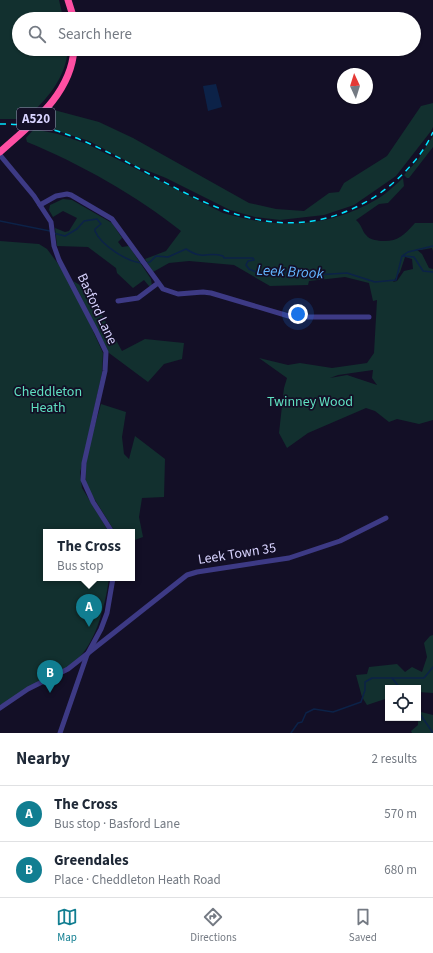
<!DOCTYPE html>
<meta charset="utf-8">
<style>
:root{--surface:#fff;--page:#f2f2f3;--text:#1f2937;--muted:#747a83;--line:#e0e1e3;--accent:#117e91}
body{margin:0;font-family:"Source Sans 3",sans-serif;background:var(--page);color:var(--text)}
.controls{position:absolute;right:12px;bottom:12px;display:grid;overflow:hidden;border-radius:0px;box-shadow:0 1px 3px #0004}
.controls button{width:36px;height:36px;display:grid;place-items:center;padding:0;border:0;border-bottom:1px solid var(--line);background:var(--surface);color:var(--text);font:20px sans-serif}
.compass{position:absolute;left:337px;top:68px;width:36px;height:36px;border-radius:50%;background:var(--surface);box-shadow:0 1px 3px #0004;rotate:356deg}
.you{position:absolute;left:298px;top:314px;width:14px;height:14px;margin:-10px;border:3px solid #fff;border-radius:50%;background:#1a73e8;box-shadow:0 0 0 6px #1a73e833}
.badge{display:grid;place-items:center;width:26px;height:26px;border-radius:50%;background:var(--accent);color:#fff;font-size:13px;font-weight:700}
.pin{position:absolute;translate:-50% -33px;filter:drop-shadow(0 1px 2px #0008)}
.pin::after{content:'';position:absolute;top:21px;width:14px;height:12px;background:inherit;clip-path:polygon(0 0,100% 0,50% 100%)}
.popup{position:absolute;left:43px;top:529px;width:92px;height:52px;box-sizing:border-box;display:grid;place-content:center;border-radius:0px;background:var(--surface);filter:drop-shadow(0 1px 3px #0005);font-size:13px;white-space:nowrap;color:var(--muted)}
.popup b{font-size:15px;color:var(--text)}
.popup::after{content:'';position:absolute;left:50%;top:100%;margin-left:-8px;border:8px solid transparent;border-top-color:var(--surface)}
.list{margin:0;padding:0;list-style:none}
h2{display:flex;justify-content:space-between;align-items:center;height:52px;margin:0;padding:0 16px;font-size:17px}
h2 small{font-size:13px;font-weight:400;color:var(--muted)}
.list li{display:grid;grid-template-columns:26px 1fr auto;gap:12px;align-items:center;box-sizing:border-box;height:56px;padding:0 16px;border-top:1px solid var(--line)}
.list b{display:block;font-size:15px;white-space:nowrap}
.list p{margin:0;font-size:13px;white-space:nowrap;color:var(--muted)}
.list em{font-size:13px;font-style:normal;color:var(--muted)}
.icon{flex:none;width:22px;height:22px;fill:none;stroke:currentColor;stroke-width:2;stroke-linecap:round;stroke-linejoin:round}
.map{position:relative;flex:none;width:433px;height:733px;overflow:hidden}
.search{position:absolute;background:var(--surface);box-shadow:0 1px 3px #0004;left:12px;right:12px;top:12px;height:44px;display:flex;align-items:center;gap:10px;box-sizing:border-box;padding:0 14px;border-radius:22px;color:var(--muted);font-size:15px}
.sheet{height:164px;background:var(--surface)}
nav{display:flex;justify-content:space-around;align-items:center;box-sizing:border-box;height:56px;border-top:1px solid var(--line);background:var(--surface);font-size:11px;color:var(--muted)}
nav a{display:grid;justify-items:center;gap:2px}
nav .on{color:var(--accent)}
.map>svg:first-child{display:block}
.green{fill:#12302f;fill-rule:evenodd}
.water{fill:#0c2248}
.lines{fill:none;stroke-linecap:round;stroke-linejoin:round}
.stream{stroke:#0c2248;stroke-width:1.5}
.minor{stroke:#3d3a85;stroke-width:5}
.highway{stroke:#ff4fa3;stroke-width:7}
.rail{stroke:#00e5ff;stroke-width:1.5;stroke-dasharray:6 5;stroke-linecap:butt}
.labels{text-anchor:middle;dominant-baseline:central;stroke-width:3.5;stroke-linejoin:round;paint-order:stroke}
.shield{fill:#130f26;stroke:#9e99be;stroke-width:1}
.shield-label{font-size:13px;font-weight:bold;fill:#d9d4ff}
.street-label{font-size:14px;fill:#d9d4ff;stroke:#130f26}
.park-label{font-size:14px;fill:#5fe0c0;stroke:#130f26}
.water-label{font-size:15px;font-style:italic;fill:#62b6ff;stroke:#130f26}
</style>
<div class="map">
<svg width="433" height="733" viewBox="0 0 433 733">
<rect width="100%" height="100%" fill="#130f26"/>
<g class="green">
<path d="M0 0H59L63 17 66 19H19V49H68C66 78 46 101 25 119H0Z"/>
<path d="M433 103V127L431 131 396 176 354 205 324 215 280 220 255 217 230 210 166 178 136 166 89 141 39 125 54 110 99 122 133 138 249 203 276 209 304 211 329 193 339 192 344 183 387 156 421 106Z"/>
<path d="M34 129 58 134 87 144 223 213C278 229 328 229 379 198 387 193 395 185 403 178L404 186 388 203 379 204 356 220C362 225 362 231 366 235 370 240 375 240 381 241 398 242 403 236 415 223H433V251L432 248 421 250 416 249 422 254 429 268 433 269V420L419 424 397 419 389 422 375 411 366 408 308 433 287 448 279 433 284 388 287 378 259 358 288 365 300 363 332 368 367 363 374 353 377 300 373 301 369 283 345 277 309 281 308 285 270 286 234 265 189 261 169 263 153 272 145 259 166 251 181 231C137 196 79 163 27 142L26 138ZM405 257 412 259 413 269 404 271 397 281 393 282 400 272ZM373 370 372 378 377 385 347 375 330 378 338 375Z"/>
<path d="M433 136V147L409 178H407L404 175 417 161Z"/>
<path d="M63 199 72 200 112 223 122 238 118 242 122 247 129 246 151 279 152 286H149L144 280 133 288 117 273 116 268 88 247 57 246 55 228 65 232 69 231 77 218 63 211 53 217 49 210 50 205Z"/>
<path d="M0 241 39 244 47 249 59 265 78 298 103 353 102 373 80 473 82 488 109 532H46V578H109C106 601 98 635 83 653 68 673 23 693 0 705Z"/>
<path d="M73 281 88 290 122 351 145 339 184 343 182 359 164 364 148 382 109 353Z"/>
<path d="M101 404 126 412 122 437 124 454 129 459 135 436 165 459 164 497 142 498 139 517 143 537 132 541V532H115L87 487C81 464 95 427 101 404Z"/>
<path d="M433 635V693L418 692V688H388V698L367 705 362 697 356 675 367 674 369 667 397 664 405 672 412 667 422 672 427 657 424 643 430 636Z"/>
<path d="M421 712 433 715V733H412L411 731 418 725V716Z"/>
</g>
<path class="water" d="M216 84 222 107 208 111 203 86Z"/>
<g class="lines">
<g class="stream">
<path d="M0 221 50 231"/>
<path d="M53 233 65 236 77 229 84 221 97 219 101 224 95 229V231C101 245 127 262 142 263"/>
<path d="M403 256 414 257 423 271 433 272"/>
<path d="M146 263 150 262 156 256 168 257 186 249C205 261 206 251 223 256L224 258H253L254 260 248 261 246 265 249 269 256 272 276 273 304 270 315 275 347 273 375 282 396 280 402 256 408 252 433 246"/>
<path d="M392 678 400 688"/>
<path d="M418 711 433 733"/>
<path d="M291 733 298 723 302 722 306 713 314 709 333 712 361 702 365 690V682L372 678H424L433 667"/>
</g>
<g class="minor">
<path d="M0 155 34 196 51 222 54 246 59 260 96 331 106 352 105 371 84 463 83 480 93 502 112 532"/>
<path d="M40 205 56 196 67 194 71 195 112 219 163 289 178 294 203 292 211 293 292 317H369"/>
<path d="M118 301 138 298 158 283"/>
<path d="M0 708 28 689 68 669 187 575 197 572 289 558 340 541 386 518"/>
<path d="M60 733 87 655 101 629 107 613 113 578"/>
</g>
<g class="highway">
<path d="M68 0 74 19"/>
<path d="M0 152C31 124 71 95 74 49"/>
</g>
<path class="rail" d="M0 124C21 124 43 126 63 133 164 168 251 264 364 203 392 188 420 161 433 132"/>
</g>
<g class="labels">
<rect class="shield" x="17" y="108" width="38" height="22" rx="3"/>
<g class="shield-label">
<text x="36" y="119">A520</text>
</g>
<g class="street-label">
<text transform="translate(97 309) rotate(65)">Basford Lane</text>
<text transform="translate(237 554) rotate(-9)">Leek Town 35</text>
</g>
<g class="park-label">
<text x="48" y="392">Cheddleton<tspan x="48" dy="16">Heath</tspan></text>
<text x="310" y="402">Twinney Wood</text>
</g>
<g class="water-label">
<text transform="translate(290 272) rotate(3)">Leek Brook</text>
</g>
</g>
</svg>
<div class="controls">
<button><svg class="icon" aria-label="locate" viewBox="0 0 24 24"><circle cx="12" cy="12" r="6"/><path d="M12 2v4M12 18v4M2 12h4M18 12h4"/></svg></button>
</div>
<svg class="compass" viewBox="-18 -18 36 36"><path d="M0-13l5 13h-10z" fill="#e53935"/><path d="M0 13l5-13h-10z" fill="#747a83"/></svg>
<div class="you"></div>
<div class="pin badge" style="left:89px;top:627px">A</div>
<div class="popup"><b>The Cross</b>Bus stop</div>
<div class="pin badge" style="left:50px;top:693px">B</div>
<div class="search"><svg class="icon" aria-label="search" viewBox="0 0 24 24"><circle cx="10" cy="10" r="6"/><path d="M15 15l6 6"/></svg>Search here</div>
</div>
<section class="sheet">
<h2>Nearby<small>2 results</small></h2>
<ul class="list">
<li><span class="badge">A</span><div><b>The Cross</b><p>Bus stop · Basford Lane</p></div><em>570 m</em></li>
<li><span class="badge">B</span><div><b>Greendales</b><p>Place · Cheddleton Heath Road</p></div><em>680 m</em></li>
</ul>
</section>
<nav>
<a class="on"><svg class="icon" aria-label="map" viewBox="0 0 24 24"><path d="M3 6l6-2 6 2 6-2v14l-6 2-6-2-6 2zM9 4v14M15 6v14"/></svg>Map</a>
<a><svg class="icon" aria-label="directions" viewBox="0 0 24 24"><path d="M12 3l9 9-9 9-9-9zM9 14v-3h6M13 9l2 2-2 2"/></svg>Directions</a>
<a><svg class="icon" aria-label="saved" viewBox="0 0 24 24"><path d="M7 4h10v16l-5-4-5 4z"/></svg>Saved</a>
</nav>
